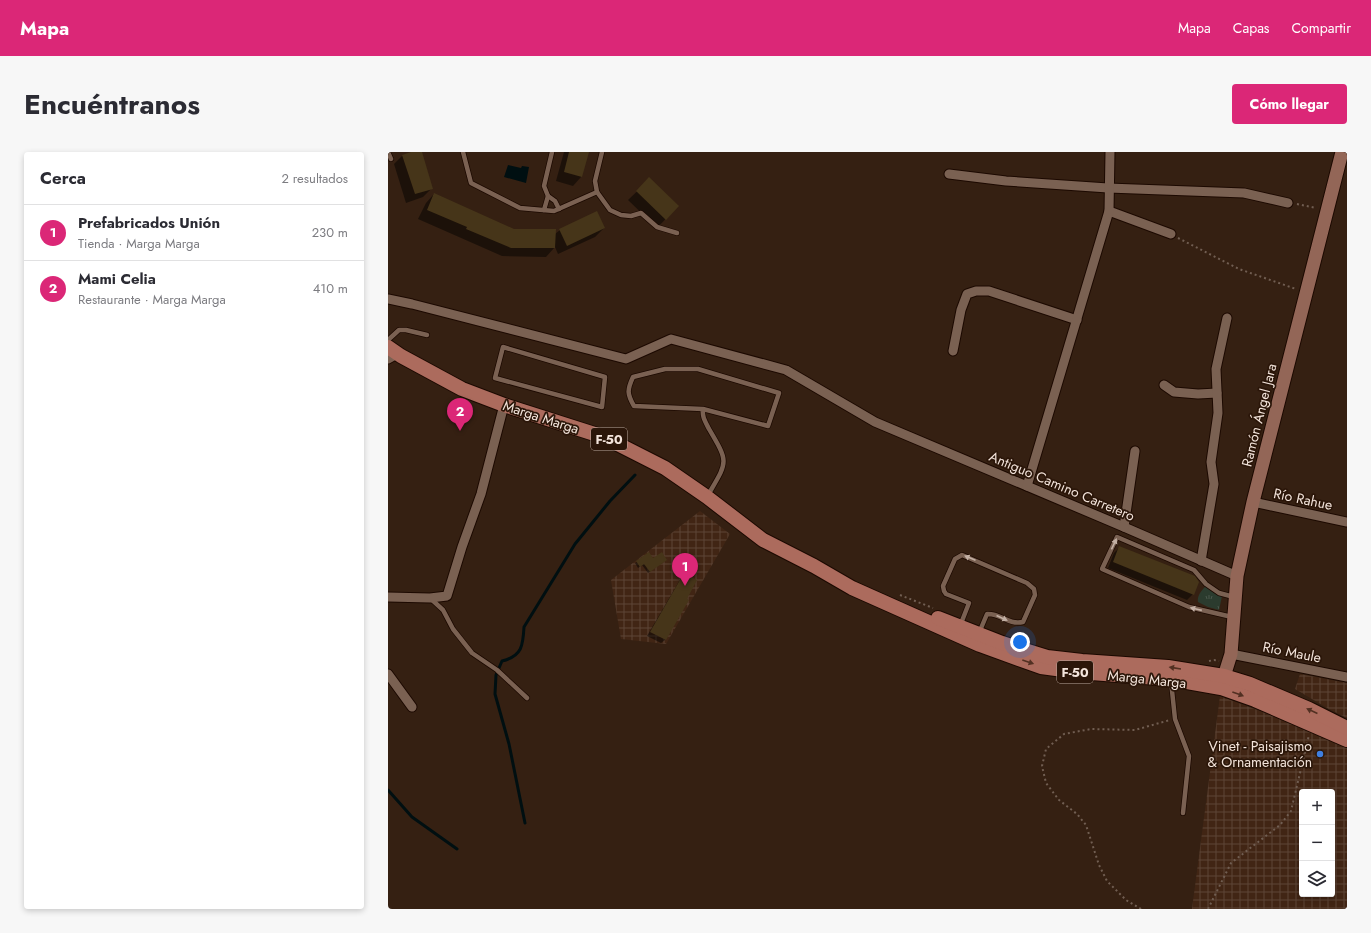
<!DOCTYPE html>
<html lang="es">
<meta charset="utf-8">
<style>
:root{--surface:#fff;--page:#f7f7f7;--text:#2b2b33;--muted:#7c7c81;--line:#e1e1e2;--accent:#db2777}
body{margin:0;font-family:Jost,sans-serif;background:var(--page);color:var(--text)}
.controls{position:absolute;right:12px;bottom:12px;display:grid;overflow:hidden;border-radius:4px;box-shadow:0 2px 6px #0003}
.controls button{width:36px;height:36px;display:grid;place-items:center;padding:0;border:0;border-bottom:1px solid var(--line);background:var(--surface);color:var(--text);font:20px sans-serif}
.you{position:absolute;left:632px;top:490px;width:14px;height:14px;margin:-10px;border:3px solid #fff;border-radius:50%;background:#1a73e8;box-shadow:0 0 0 6px #1a73e833}
.badge{display:grid;place-items:center;width:26px;height:26px;border-radius:50%;background:var(--accent);color:#fff;font-size:13px;font-weight:700}
.pin{position:absolute;translate:-50% -33px;filter:drop-shadow(0 1px 2px #0008)}
.pin::after{content:'';position:absolute;top:21px;width:14px;height:12px;background:inherit;clip-path:polygon(0 0,100% 0,50% 100%)}
.list{margin:0;padding:0;list-style:none}
h2{display:flex;justify-content:space-between;align-items:center;height:52px;margin:0;padding:0 16px;font-size:17px}
h2 small{font-size:13px;font-weight:400;color:var(--muted)}
.list li{display:grid;grid-template-columns:26px 1fr auto;gap:12px;align-items:center;box-sizing:border-box;height:56px;padding:0 16px;border-top:1px solid var(--line)}
.list b{display:block;font-size:15px;white-space:nowrap}
.list p{margin:0;font-size:13px;white-space:nowrap;color:var(--muted)}
.list em{font-size:13px;font-style:normal;color:var(--muted)}
.icon{flex:none;width:22px;height:22px;fill:none;stroke:currentColor;stroke-width:2;stroke-linecap:round;stroke-linejoin:round}
.map{position:relative;flex:none;width:959px;height:757px;overflow:hidden;border-radius:4px}
header{display:flex;align-items:center;gap:24px;box-sizing:border-box;height:56px;padding:0 20px;background:var(--accent);color:#fff}
header strong{font-size:19px}
nav{display:flex;gap:22px;margin-inline-start:auto;font-size:14px}
.intro{display:flex;align-items:center;justify-content:space-between;box-sizing:border-box;height:96px;padding:0 24px}
h1{margin:0;font-size:28px}
.button{padding:10px 18px;border-radius:4px;background:var(--accent);color:#fff;font-size:14px;font-weight:700}
main{display:flex;gap:24px;padding:0 24px}
aside{flex:1;background:var(--surface);border-radius:4px;box-shadow:0 2px 6px #0003}
.map>svg:first-child{display:block}
.industrial{fill:url(#industrial-grid);fill-rule:evenodd}
.grass{fill:url(#grass-tufts)}
.water{fill:#000f11}
.shadow{fill:#0007}
.lines{fill:none;stroke-linecap:round;stroke-linejoin:round}
.stream{stroke:#000f11;stroke-width:3}
.building{fill:#463519}
.service-casing{stroke:#1c0901;stroke-width:6}
.minor-casing{stroke:#1c0901;stroke-width:11}
.secondary-casing{stroke:#1c0901;stroke-width:15}
.primary-casing{stroke:#1c0901;stroke-width:16}
.path{stroke:#715e52;stroke-width:2;stroke-dasharray:2 3;stroke-linecap:butt}
.service{stroke:#7a6152;stroke-width:4.5}
.minor{stroke:#7a6152;stroke-width:9}
.secondary{stroke:#936657;stroke-width:13}
.primary{stroke:#ac6b5d;stroke-width:14}
.oneway{fill:#c3b0a4}
.oneway2{fill:#523022}
.shop-dot{fill:#3f7fe0;stroke:#2b1609;stroke-width:1.5}
.labels{text-anchor:middle;dominant-baseline:central;stroke-width:3.5;stroke-linejoin:round;paint-order:stroke}
.shield{fill:#2b1609;stroke:#b7a69c;stroke-width:1}
.shield-label{font-size:13px;font-weight:bold;fill:#f3e4db}
.street-label{font-size:14px;fill:#f3e4db;stroke:#2b1609}
.poi-label{font-size:14px;fill:#f3e4db;stroke:#2b1609;text-anchor:end}
</style>
<header>
<strong>Mapa</strong>
<nav><a>Mapa</a><a>Capas</a><a>Compartir</a></nav>
</header>
<div class="intro"><h1>Encuéntranos</h1><a class="button">Cómo llegar</a></div>
<main>
<aside>
<h2>Cerca<small>2 resultados</small></h2>
<ul class="list">
<li><span class="badge">1</span><div><b>Prefabricados Unión</b><p>Tienda · Marga Marga</p></div><em>230 m</em></li>
<li><span class="badge">2</span><div><b>Mami Celia</b><p>Restaurante · Marga Marga</p></div><em>410 m</em></li>
</ul>
</aside>
<div class="map">
<svg width="959" height="757" viewBox="0 0 959 757">
<defs>
<pattern id="industrial-grid" width="8" height="8" patternUnits="userSpaceOnUse"><rect width="8" height="8" fill="#412514"/><path d="M0 4h8M4 0v8" fill="none" stroke="#5d4436"/></pattern>
<pattern id="grass-tufts" width="24" height="20" patternUnits="userSpaceOnUse"><rect width="24" height="20" fill="#2b3b2e"/><path d="M3 7l-1-3M5 7V3M7 7l1-3M15 17l-1-3M17 17v-4M19 17l1-3" fill="none" stroke="#4a574c"/></pattern>
</defs>
<rect width="100%" height="100%" fill="#352012"/>
<g class="industrial">
<path d="M312 359 342 382 278 492 233 487 223 428Z"/>
<path d="M912 522 959 531V566L941 557 907 537Z"/>
<path d="M832 544 950 588 959 593V757H804ZM914 640H944V742H914Z"/>
</g>
<path class="grass" d="M817 435C824 436 825 443 834 444L831 458 820 455 810 450C809 444 813 439 817 435Z"/>
<path class="water" d="M120 13 133 16 134 14 141 15 138 31 116 25Z"/>
<g class="shadow">
<path d="M27 0H33L44 36 35 45 18 51 6 12 15 3Z"/>
<path d="M176 0H200L193 25 185 34 168 29Z"/>
<path d="M262 27 290 54 269 76 240 48Z"/>
<path d="M46 42 126 78 167 82 172 78 216 76 207 85 170 102 167 95 158 105 114 104 30 67 38 51Z"/>
<path d="M732 395 805 442 799 448 720 416 726 401Z"/>
<path d="M278 408 260 421 254 413 250 416 247 411 249 410Z"/>
<path d="M296 422 297 447 300 448 277 488 273 491 259 484 293 426Z"/>
</g>
<g class="lines">
<g class="stream">
<path d="M0 638 24 665 69 697"/>
<path d="M137 671 121 592 107 542 108 523 114 509C134 504 135 494 136 475L187 392 222 349 247 323"/>
</g>
</g>
<g class="building">
<path d="M23 0H34L45 37 27 42 14 3Z"/>
<path d="M181 0H201L194 25 176 20Z"/>
<path d="M261 25 291 54 278 68 248 39Z"/>
<path d="M46 41 126 77H168L167 96H123L78 77 79 75 39 58Z"/>
<path d="M209 59 217 76 179 94 171 77Z"/>
<path d="M731 394 807 424 811 430 806 443 725 410Z"/>
<path d="M261 400 265 406 274 400 279 408 262 420 256 412 252 415 248 409Z"/>
<path d="M296 421 309 428 299 447 301 448 278 488 262 480Z"/>
</g>
<g class="lines">
<defs>
<g id="service">
<path d="M0 0 3 7"/>
<path d="M75 0 83 31 132 56 166 59 209 40"/>
<path d="M164 0 156 34 160 44 167 49 171 57"/>
<path d="M214 0 207 29 209 40 222 58 233 63 243 64 253 61 269 75 289 81"/>
<path d="M156 58 160 44"/>
<path d="M0 188 11 178H18L39 183"/>
<path d="M115 195 217 225 214 255 107 226Z"/>
<path d="M315 257 246 254C239 242 239 238 245 225L277 217H310L391 241 380 274 315 257C314 265 317 269 321 277 341 311 340 309 320 343"/>
<path d="M42 446 55 458 65 477 84 501 109 518 139 546"/>
<path d="M844 465 801 455 714 417 729 385 806 418 818 432 831 441 846 445"/>
<path d="M572 474 581 451 558 442 556 439 555 434 567 407 574 403 639 431 646 437 647 443 635 470C619 473 613 461 599 462L591 481"/>
<path d="M783 529 787 567 801 604 795 661"/>
</g>
<g id="minor">
<path d="M561 22 618 29 720 36 856 41 900 51"/>
<path d="M721 59 783 82"/>
<path d="M0 147 24 152 238 207 283 187 398 218 487 270 736 375 849 424"/>
<path d="M565 199 573 158 579 142 588 139H601L689 168"/>
<path d="M0 207 9 202"/>
<path d="M776 233 786 240 810 242 829 241"/>
<path d="M639 334 721 59 722 0"/>
<path d="M865 350 959 370"/>
<path d="M736 375 747 299"/>
<path d="M813 409 826 332 823 310 830 261 828 217 839 166"/>
<path d="M0 445 42 446 59 444 74 395 93 342 116 253"/>
<path d="M843 502 959 525"/>
<path d="M0 522 24 555"/>
</g>
<path id="secondary" d="M833 534 843 502 849 424 865 350 954 0"/>
<g id="primary">
<path d="M0 195 13 204 74 237 116 253 216 285 277 316 319 345 375 388 426 414 464 436 592 493 653 515 690 520 782 527 833 536 867 548 959 588"/>
<path d="M550 466 614 491 659 505 694 509 780 515 836 524 862 532 921 557 959 576"/>
</g>
</defs>
<use href="#service" class="service-casing"/>
<use href="#minor" class="minor-casing"/>
<use href="#secondary" class="secondary-casing"/>
<use href="#primary" class="primary-casing"/>
<g class="path">
<path d="M909 52 928 56"/>
<path d="M790 86 851 117 908 137"/>
<path d="M512 443 545 456"/>
<path d="M821 509 826 508 831 509"/>
<path d="M753 757 738 748 719 729 711 713 698 673 689 662 671 648 658 631 654 614 658 597 676 582 703 577 747 578 782 568"/>
<path d="M820 757 843 711 892 673 903 659 921 583"/>
</g>
<use href="#service" class="service"/>
<use href="#minor" class="minor"/>
<use href="#secondary" class="secondary"/>
<use href="#primary" class="primary"/>
</g>
<defs><path id="oneway-solid" d="M-6-.8H1V-3.2L6.5 0L1 3.2V.8H-6Z"/></defs>
<g class="oneway">
<use href="#oneway-solid" transform="translate(726 392) rotate(-65)"/>
<use href="#oneway-solid" transform="translate(582 406) rotate(-157)"/>
<use href="#oneway-solid" transform="translate(808 457) rotate(-167)"/>
<use href="#oneway-solid" transform="translate(614 466) rotate(25)"/>
</g>
<g class="oneway2">
<use href="#oneway-solid" transform="translate(640 510) rotate(19)"/>
<use href="#oneway-solid" transform="translate(787 516) rotate(-171)"/>
<use href="#oneway-solid" transform="translate(850 542) rotate(20)"/>
<use href="#oneway-solid" transform="translate(924 559) rotate(-155)"/>
</g>
<circle class="shop-dot" cx="932" cy="602" r="4"/>
<g class="labels">
<g class="shield">
<rect x="203" y="276" width="36" height="22" rx="3"/>
<rect x="669" y="509" width="36" height="22" rx="3"/>
</g>
<g class="shield-label">
<text x="221" y="287">F-50</text>
<text x="687" y="520">F-50</text>
</g>
<g class="street-label">
<text transform="translate(871 263) rotate(-76)">Ramón Ángel Jara</text>
<text transform="translate(153 265) rotate(18)">Marga Marga</text>
<text transform="translate(674 334) rotate(23)">Antiguo Camino Carretero</text>
<text transform="translate(915 347) rotate(12)">Río Rahue</text>
<text transform="translate(904 500) rotate(11)">Río Maule</text>
<text transform="translate(759 527) rotate(6)">Marga Marga</text>
</g>
<g class="poi-label">
<text x="924" y="594">Vinet - Paisajismo<tspan x="924" dy="16">&amp; Ornamentación</tspan></text>
</g>
</g>
</svg>
<div class="controls">
<button>+</button>
<button>−</button>
<button><svg class="icon" aria-label="layers" viewBox="0 0 24 24"><path d="M12 4l9 5-9 5-9-5zM3 14l9 5 9-5"/></svg></button>
</div>
<div class="you"></div>
<div class="pin badge" style="left:297px;top:434px">1</div>
<div class="pin badge" style="left:72px;top:279px">2</div>
</div>
</main>
